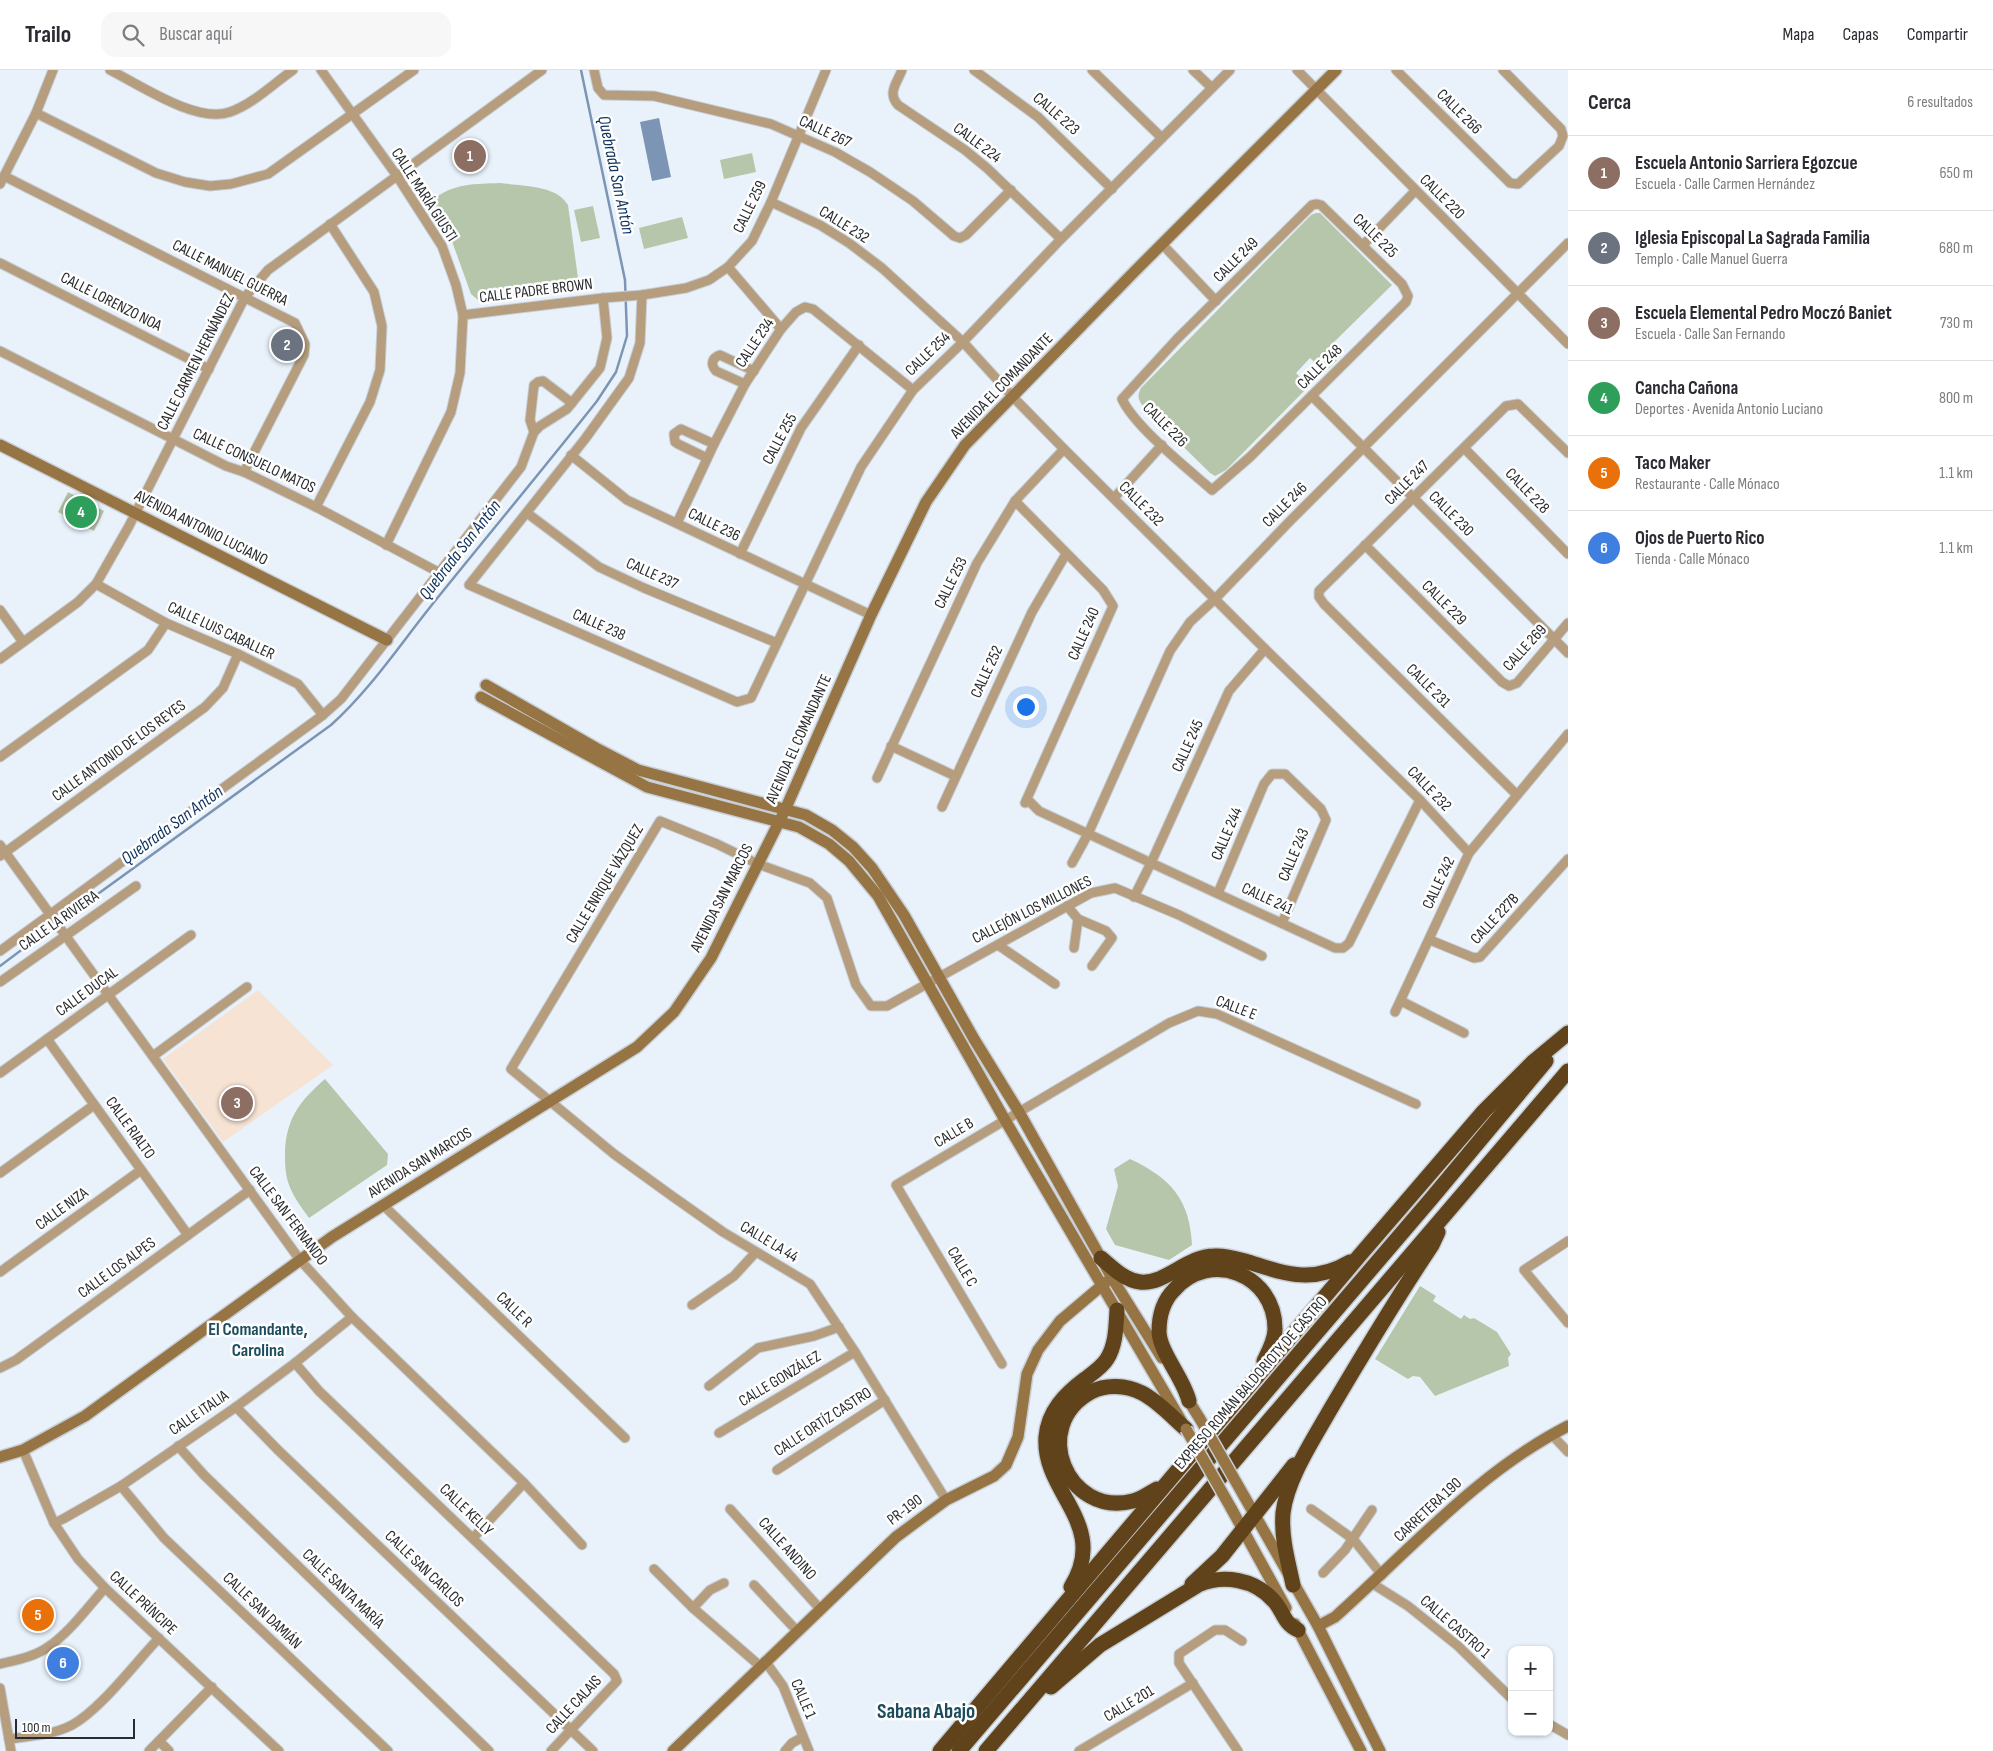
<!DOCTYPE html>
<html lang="es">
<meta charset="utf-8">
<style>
:root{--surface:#fff;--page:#f7f7f7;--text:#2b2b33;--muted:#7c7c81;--line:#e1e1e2;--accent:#3b788f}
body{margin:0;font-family:"Sofia Sans Condensed",sans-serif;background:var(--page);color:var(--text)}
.controls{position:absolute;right:15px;bottom:15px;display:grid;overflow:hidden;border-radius:10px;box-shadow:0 1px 4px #0004}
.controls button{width:45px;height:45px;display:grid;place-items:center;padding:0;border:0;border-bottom:1px solid var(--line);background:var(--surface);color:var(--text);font:25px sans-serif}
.scale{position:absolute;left:15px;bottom:12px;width:120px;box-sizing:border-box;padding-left:5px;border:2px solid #282b2f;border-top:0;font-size:14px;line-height:18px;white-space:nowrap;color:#282b2f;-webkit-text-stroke:4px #fefefe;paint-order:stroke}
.you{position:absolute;left:1025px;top:636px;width:18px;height:18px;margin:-12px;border:4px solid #fff;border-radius:50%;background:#1a73e8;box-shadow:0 0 0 8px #1a73e833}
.badge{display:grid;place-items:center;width:32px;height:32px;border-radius:50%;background:var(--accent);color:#fff;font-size:16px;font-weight:700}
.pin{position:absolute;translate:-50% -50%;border:2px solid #fff;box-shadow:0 1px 5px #0006}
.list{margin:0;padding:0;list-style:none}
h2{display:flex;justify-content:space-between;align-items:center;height:65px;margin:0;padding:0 20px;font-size:21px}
h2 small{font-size:16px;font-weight:400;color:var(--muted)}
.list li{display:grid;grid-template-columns:32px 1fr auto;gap:15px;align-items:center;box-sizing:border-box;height:75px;padding:0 20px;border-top:1px solid var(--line)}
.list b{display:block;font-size:19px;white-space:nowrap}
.list p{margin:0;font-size:16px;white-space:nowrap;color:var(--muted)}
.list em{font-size:16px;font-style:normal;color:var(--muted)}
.icon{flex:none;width:28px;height:28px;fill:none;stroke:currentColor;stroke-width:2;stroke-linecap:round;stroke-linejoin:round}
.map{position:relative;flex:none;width:1568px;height:1681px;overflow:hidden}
header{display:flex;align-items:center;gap:30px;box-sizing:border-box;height:70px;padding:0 25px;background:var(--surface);border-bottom:1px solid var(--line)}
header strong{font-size:24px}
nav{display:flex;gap:28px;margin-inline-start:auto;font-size:18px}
.search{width:350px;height:45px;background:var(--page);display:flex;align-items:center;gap:12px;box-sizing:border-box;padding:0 18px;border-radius:15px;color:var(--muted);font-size:19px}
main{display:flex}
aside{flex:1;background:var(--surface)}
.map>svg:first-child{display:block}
.education{fill:#f6e3d3}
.green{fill:#b6c6ab}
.water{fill:#7c95b5}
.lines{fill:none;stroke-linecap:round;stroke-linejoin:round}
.stream{stroke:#7c95b5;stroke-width:2.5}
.street-casing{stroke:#c6ced6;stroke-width:11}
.secondary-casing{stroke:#c6ced6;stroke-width:14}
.highway-casing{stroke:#c6ced6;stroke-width:18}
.street{stroke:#b59d7e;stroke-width:9}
.secondary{stroke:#977444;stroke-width:11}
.highway{stroke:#60431a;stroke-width:15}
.secondary-bridge-casing{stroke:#c6ced6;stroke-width:14;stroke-linecap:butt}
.secondary-bridge{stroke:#977444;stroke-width:11}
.labels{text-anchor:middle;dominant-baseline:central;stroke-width:5;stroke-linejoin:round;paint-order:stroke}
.street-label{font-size:16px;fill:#282b2f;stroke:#fefefe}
.water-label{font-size:18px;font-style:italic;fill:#0e325c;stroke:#fefefe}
.neighbourhood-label{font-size:18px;font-weight:bold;fill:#1b4d5e;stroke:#fefefe}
.district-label{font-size:21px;font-weight:bold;fill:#1b4d5e;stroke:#fefefe}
</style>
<header>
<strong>Trailo</strong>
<div class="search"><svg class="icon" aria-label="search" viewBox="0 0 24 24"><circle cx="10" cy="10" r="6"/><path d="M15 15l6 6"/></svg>Buscar aquí</div>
<nav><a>Mapa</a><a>Capas</a><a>Compartir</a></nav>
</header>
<main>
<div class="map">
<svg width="1568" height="1681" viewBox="0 0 1568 1681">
<rect width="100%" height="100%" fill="#e9f2fb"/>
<path class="education" d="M258 920 333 995 223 1072 163 989Z"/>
<g class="green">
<path d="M752 83 756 102 724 109 720 90Z"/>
<path d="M500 113C522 116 557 115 568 135L578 208C578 217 574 220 567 223L485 231 478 230 471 224 449 163 433 134V130C452 113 477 114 500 113Z"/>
<path d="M593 136 600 168 581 172 574 140Z"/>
<path d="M1316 143H1320L1392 215 1333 273 1343 284 1325 302 1310 288 1296 303 1309 316 1226 400 1215 406 1210 403 1145 339C1139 331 1136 327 1141 318L1311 145Z"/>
<path d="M682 147 688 168 644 179 639 158Z"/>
<path d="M68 422 104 441 94 461 58 442Z"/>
<path d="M325 1009 388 1084 387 1095 309 1148C301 1137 292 1125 288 1112 285 1102 285 1091 285 1081 287 1047 300 1031 325 1009Z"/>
<path d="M1130 1089C1171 1108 1190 1130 1192 1175L1169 1190 1115 1175 1106 1159 1118 1116 1114 1099Z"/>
<path d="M1420 1216 1436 1226 1433 1231 1461 1249 1464 1245 1470 1249 1474 1248 1497 1262 1511 1284 1508 1288 1509 1296 1435 1326 1420 1307 1413 1306 1408 1309 1375 1289Z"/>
</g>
<path class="water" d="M659 48 671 107 652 111 640 52Z"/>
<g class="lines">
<g class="stream">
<path d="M66 847 331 655C371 619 401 573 435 531 489 464 544 398 597 331L616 302 627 266 625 210 581 0"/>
<path d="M0 896 52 857"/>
</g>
<defs>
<g id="street">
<path d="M110 0C140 15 197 54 230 42 253 34 273 14 293 0"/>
<path d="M321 0 397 106 442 176 456 215 463 245 460 303 451 342 386 475"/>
<path d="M594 0 598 18 604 25 654 26 771 54 835 82 870 102 913 131 954 166 960 168 966 165 1011 120"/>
<path d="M902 0C897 13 887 23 898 35L965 80 988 99 1061 169"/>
<path d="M974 0 1038 47 1112 119"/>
<path d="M1092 0 1162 68"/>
<path d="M1193 0 1212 18"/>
<path d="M1297 0 1568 274"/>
<path d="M1396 0 1510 113 1518 114 1559 76 1563 66 1561 59 1503 0"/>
<path d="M36 43 156 103 185 112 210 116 231 114 268 104 414 0"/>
<path d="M4 106 295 253 305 274 304 285 244 402"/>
<path d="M0 114 36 43 53 0"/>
<path d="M771 132 820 155 849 173 882 198 963 272 1013 327 1064 379 1265 579 1420 730 1469 783"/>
<path d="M1317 134 1321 135 1402 214 1408 226 1406 232 1250 387 1212 420C1188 399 1135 357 1122 329L1177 269 1312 135Z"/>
<path d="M1162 174 1216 231"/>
<path d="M1363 175 1415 121"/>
<path d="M0 193 209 299"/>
<path d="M728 197 781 259"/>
<path d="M642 225 640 273 629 308 585 369 469 515 737 632 751 628 861 397 913 320 963 272 1061 169 1230 0"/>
<path d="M463 245 603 228 642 225 686 218 709 210 728 197 752 171 771 132 826 0"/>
<path d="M0 281 226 396 244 402 316 437 440 503"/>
<path d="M745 314 716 301C710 294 712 288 720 285L754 301"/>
<path d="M1312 326 1568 583"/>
<path d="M534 362 540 356 567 339 600 298 607 268 603 228"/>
<path d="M1464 378 1568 484"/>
<path d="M571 385 627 430 871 545"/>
<path d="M707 388 678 374 675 372 674 364 681 359 714 374"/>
<path d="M1114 428 1162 375"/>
<path d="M1015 431 1103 520 1113 536 1025 733 1029 731 1039 741 1335 878H1343L1349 873 1420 730"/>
<path d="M316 437 370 332 380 300 382 256 374 222 330 154"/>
<path d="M527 443 599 497 644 518 777 573"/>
<path d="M677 453 714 374 745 314 781 259 796 242 805 237 813 239 913 320"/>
<path d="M1365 475 1502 612 1509 616 1517 613 1568 553"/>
<path d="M740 484 801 358 859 275"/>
<path d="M96 514 166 553 238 584 298 614 323 645"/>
<path d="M0 540 23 572"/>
<path d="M0 589 78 532 96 514 129 456 245 227 268 200 542 0"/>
<path d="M891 676 955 706"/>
<path d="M0 687 148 580 166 553"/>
<path d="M877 708 977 493 1015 431 1064 379"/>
<path d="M1517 725 1324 534 1319 527V521L1506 336 1518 334 1568 383"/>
<path d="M942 737 1032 542 1066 484"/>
<path d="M0 775 300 1190 352 1247 524 1413 582 1475"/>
<path d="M0 786 205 637 223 618 238 584"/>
<path d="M1072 793 1088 764 1170 581 1190 552 1215 529 1290 451 1568 173"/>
<path d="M1218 823 1264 714 1272 704H1285L1321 739 1326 750 1282 853"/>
<path d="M1134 827 1151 793 1229 621 1265 579"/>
<path d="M1067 836 1078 849 1106 861 1112 868 1092 896"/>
<path d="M1430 870 1474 888 1480 887 1568 789"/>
<path d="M998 875 1055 914"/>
<path d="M1074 878 1078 849"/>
<path d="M0 881 323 645 341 629 521 397 534 362 530 350 534 315 538 312 543 311 572 333"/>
<path d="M0 912 136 816"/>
<path d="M1401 931 1464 963"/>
<path d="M1395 942 1469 783 1568 664"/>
<path d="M47 969 188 1165"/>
<path d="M153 986 247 917"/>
<path d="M0 1003 191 865"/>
<path d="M0 1103 94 1035"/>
<path d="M383 1135 625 1368"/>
<path d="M1568 1171 1524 1200 1568 1253"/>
<path d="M0 1202 141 1100"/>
<path d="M692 1235 734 1206 756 1182"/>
<path d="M295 1293 319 1321 614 1604 617 1611 551 1681"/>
<path d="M1002 1294 896 1115 1169 953 1198 941 1217 944 1416 1034"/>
<path d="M0 1298 16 1290 250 1120"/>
<path d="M709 1316 758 1278 814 1266 839 1257"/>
<path d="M236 1337 278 1380 593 1681"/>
<path d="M719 1363 855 1282"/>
<path d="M1552 1365 1568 1382"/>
<path d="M178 1376 204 1405 489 1681"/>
<path d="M23 1380 54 1453 78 1489 105 1518 279 1681"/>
<path d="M777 1400 885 1330"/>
<path d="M121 1416 164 1468 388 1681"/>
<path d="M946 1430 855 1282 810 1214 723 1162 672 1126 614 1084 511 999 660 751 717 774 758 794 810 813 827 828 856 915 871 936H887L1091 823 1115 818 1179 845 1262 886"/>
<path d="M730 1439 821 1540"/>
<path d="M1311 1439 1353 1469 1382 1505"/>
<path d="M54 1453 63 1449 121 1416 236 1337 295 1293 352 1247"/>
<path d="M473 1468 524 1413"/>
<path d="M654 1499 693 1538 760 1596"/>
<path d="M1323 1503 1345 1480 1372 1440"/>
<path d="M1373 1514 1408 1536 1458 1576 1512 1629"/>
<path d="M754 1515 798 1562"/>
<path d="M693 1538 710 1520 724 1513"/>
<path d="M765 1591 783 1616 809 1681"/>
<path d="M0 1594C16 1590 34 1587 48 1577 70 1562 87 1538 105 1518"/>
<path d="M0 1618 11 1681"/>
<path d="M1549 1654 1568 1665"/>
<path d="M9 1669C30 1666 53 1665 72 1655 100 1640 136 1592 159 1568"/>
<path d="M159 1671 169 1681"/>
<path d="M149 1681 212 1617"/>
<path d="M785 1681 792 1673 803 1667"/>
<path d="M1079 1681 1193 1613"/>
<path d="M1238 1681 1179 1593V1584L1215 1560H1225L1242 1571"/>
</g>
<g id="secondary">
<path d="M0 375 387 570"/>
<path d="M486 615 596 678 638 700 806 745 832 760 853 777 872 798 904 845 974 969 1019 1042 1112 1208 1162 1288"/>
<path d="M481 627 647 717 799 757 829 774 849 791 878 826 1005 1050 1182 1352"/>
<path d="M1185 1325 1200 1349"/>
<path d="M0 1387 23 1380 85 1346 332 1167 637 977 674 942 711 888 785 740 871 545 926 432 965 375 1135 201 1336 0"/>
<path d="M1244 1426 1318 1556 1380 1681"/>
<path d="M1231 1438 1286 1538"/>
<path d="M1295 1554 1361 1681"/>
<path d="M1318 1556 1335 1547C1410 1480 1478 1402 1568 1356"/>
<path d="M673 1681 896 1467 946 1430 994 1406 1006 1395 1018 1367 1027 1304 1038 1280 1060 1251 1106 1212"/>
</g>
<g id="highway">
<path d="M1101 1188C1113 1198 1124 1210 1140 1212 1165 1215 1187 1186 1214 1186 1226 1185 1237 1189 1248 1192 1286 1204 1313 1214 1350 1192"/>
<path d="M1189 1331C1184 1309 1160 1283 1159 1262 1159 1246 1163 1231 1174 1220 1210 1179 1275 1204 1275 1259 1275 1270 1269 1281 1264 1291"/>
<path d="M1157 1419C1149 1423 1142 1429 1133 1431 1067 1448 1029 1356 1091 1322 1106 1314 1126 1315 1142 1323 1158 1331 1172 1347 1186 1359"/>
<path d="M1192 1514 1222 1486 1294 1395"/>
<path d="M1293 1515C1288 1491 1281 1468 1283 1443 1287 1409 1313 1370 1330 1340 1363 1284 1396 1229 1432 1175L1438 1162"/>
<path d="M1071 1517C1110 1454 1042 1423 1046 1367 1048 1341 1065 1324 1085 1309 1093 1303 1102 1297 1107 1289 1116 1275 1116 1256 1117 1240"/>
<path d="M1051 1617 1100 1575 1198 1515C1223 1504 1255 1509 1274 1531 1284 1542 1283 1553 1298 1560"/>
<path d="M940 1681 1360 1185 1484 1041 1533 992 1568 963"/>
<path d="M959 1681 1431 1129 1546 991"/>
<path d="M986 1681 1568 1001"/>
</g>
</defs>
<use href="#street" class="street-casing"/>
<use href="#secondary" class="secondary-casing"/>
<use href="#highway" class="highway-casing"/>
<use href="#street" class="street"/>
<use href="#secondary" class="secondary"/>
<use href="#highway" class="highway"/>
<defs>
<g id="secondary-bridge">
<path d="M1200 1349 1244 1426"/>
<path d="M1186 1359 1231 1438"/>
</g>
</defs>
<use href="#secondary-bridge" class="secondary-bridge-casing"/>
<use href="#secondary-bridge" class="secondary-bridge"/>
</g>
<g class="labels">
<g class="street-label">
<text transform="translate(1459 42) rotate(45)">CALLE 266</text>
<text transform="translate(1056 44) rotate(41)">CALLE 223</text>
<text transform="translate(825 62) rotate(25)">CALLE 267</text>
<text transform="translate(977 73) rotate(37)">CALLE 224</text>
<text transform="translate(424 125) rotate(57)">CALLE MARÍA GIUSTI</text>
<text transform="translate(1442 127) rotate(45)">CALLE 220</text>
<text transform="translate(750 137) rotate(-64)">CALLE 259</text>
<text transform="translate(844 155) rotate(32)">CALLE 232</text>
<text transform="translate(1375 166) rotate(44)">CALLE 225</text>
<text transform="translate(1236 190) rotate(-45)">CALLE 249</text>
<text transform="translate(230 203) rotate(27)">CALLE MANUEL GUERRA</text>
<text transform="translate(536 221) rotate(-7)">CALLE PADRE BROWN</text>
<text transform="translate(111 232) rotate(27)">CALLE LORENZO NOA</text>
<text transform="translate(755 273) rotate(-56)">CALLE 234</text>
<text transform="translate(928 284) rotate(-44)">CALLE 254</text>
<text transform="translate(196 292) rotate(-63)">CALLE CARMEN HERNÁNDEZ</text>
<text transform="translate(1320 297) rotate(-45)">CALLE 248</text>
<text transform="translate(1002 316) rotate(-46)">AVENIDA EL COMANDANTE</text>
<text transform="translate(1165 355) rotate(45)">CALLE 226</text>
<text transform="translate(780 369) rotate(-62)">CALLE 255</text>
<text transform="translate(254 391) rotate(25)">CALLE CONSUELO MATOS</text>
<text transform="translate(1407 413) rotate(-45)">CALLE 247</text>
<text transform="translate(1527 421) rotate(46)">CALLE 228</text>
<text transform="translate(1141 434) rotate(45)">CALLE 232</text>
<text transform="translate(1285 435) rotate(-45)">CALLE 246</text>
<text transform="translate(1451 444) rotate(45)">CALLE 230</text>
<text transform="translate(714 455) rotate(26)">CALLE 236</text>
<text transform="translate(201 458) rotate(27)">AVENIDA ANTONIO LUCIANO</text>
<text transform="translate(652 504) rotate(24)">CALLE 237</text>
<text transform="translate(951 513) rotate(-64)">CALLE 253</text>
<text transform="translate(1444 533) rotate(45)">CALLE 229</text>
<text transform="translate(599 555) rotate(24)">CALLE 238</text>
<text transform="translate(221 561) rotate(25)">CALLE LUIS CABALLER</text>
<text transform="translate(1084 564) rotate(-66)">CALLE 240</text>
<text transform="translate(1525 578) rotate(-48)">CALLE 269</text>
<text transform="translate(987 602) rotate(-65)">CALLE 252</text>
<text transform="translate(1428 616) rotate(45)">CALLE 231</text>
<text transform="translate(799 669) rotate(-66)">AVENIDA EL COMANDANTE</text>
<text transform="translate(1188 676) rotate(-66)">CALLE 245</text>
<text transform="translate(119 681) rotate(-36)">CALLE ANTONIO DE LOS REYES</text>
<text transform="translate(1429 719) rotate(46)">CALLE 232</text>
<text transform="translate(1227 764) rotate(-67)">CALLE 244</text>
<text transform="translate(1294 785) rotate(-67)">CALLE 243</text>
<text transform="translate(1439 813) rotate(-65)">CALLE 242</text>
<text transform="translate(605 814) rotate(-59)">CALLE ENRIQUE VÁZQUEZ</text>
<text transform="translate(722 828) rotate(-63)">AVENIDA SAN MARCOS</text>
<text transform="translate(1267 829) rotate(25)">CALLE 241</text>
<text transform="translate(1032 840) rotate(-27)">CALLEJÓN LOS MILLONES</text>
<text transform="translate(1495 849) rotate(-47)">CALLE 227B</text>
<text transform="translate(59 851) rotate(-35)">CALLE LA RIVIERA</text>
<text transform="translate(87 922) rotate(-36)">CALLE DUCAL</text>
<text transform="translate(1236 938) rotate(21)">CALLE E</text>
<text transform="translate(130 1058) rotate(54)">CALLE RIALTO</text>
<text transform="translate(954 1063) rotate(-31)">CALLE B</text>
<text transform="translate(420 1093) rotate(-32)">AVENIDA SAN MARCOS</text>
<text transform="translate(62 1139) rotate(-36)">CALLE NIZA</text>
<text transform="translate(288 1146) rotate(53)">CALLE SAN FERNANDO</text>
<text transform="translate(769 1172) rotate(31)">CALLE LA 44</text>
<text transform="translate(962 1197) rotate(59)">CALLE C</text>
<text transform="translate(117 1198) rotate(-36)">CALLE LOS ALPES</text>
<text transform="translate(514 1240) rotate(44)">CALLE R</text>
<text transform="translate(780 1309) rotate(-31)">CALLE GONZÁLEZ</text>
<text transform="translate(1251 1313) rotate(-49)">EXPRESO ROMÁN BALDORIOTY DE CASTRO</text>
<text transform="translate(199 1343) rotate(-34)">CALLE ITALIA</text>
<text transform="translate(823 1352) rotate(-33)">CALLE ORTÍZ CASTRO</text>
<text transform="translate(466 1440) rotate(44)">CALLE KELLY</text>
<text transform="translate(905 1440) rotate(-37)">PR-190</text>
<text transform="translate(1428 1440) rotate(-43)">CARRETERA 190</text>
<text transform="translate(787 1479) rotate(48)">CALLE ANDINO</text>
<text transform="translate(424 1499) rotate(44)">CALLE SAN CARLOS</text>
<text transform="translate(343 1519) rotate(44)">CALLE SANTA MARÍA</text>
<text transform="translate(143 1533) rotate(43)">CALLE PRÍNCIPE</text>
<text transform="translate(262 1541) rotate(44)">CALLE SAN DAMIÁN</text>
<text transform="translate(1455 1557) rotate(41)">CALLE CASTRO 1</text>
<text transform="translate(803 1629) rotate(67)">CALLE 1</text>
<text transform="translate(1129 1634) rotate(-31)">CALLE 201</text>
<text transform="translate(574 1635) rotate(-47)">CALLE CALAIS</text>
</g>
<g class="water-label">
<text transform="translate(616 105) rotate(78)">Quebrada San Antón</text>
<text transform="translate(460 480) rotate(-52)">Quebrada San Antón</text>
<text transform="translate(172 755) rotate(-36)">Quebrada San Antón</text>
</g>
<g class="neighbourhood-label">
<text x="258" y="1259">El Comandante,<tspan x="258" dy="21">Carolina</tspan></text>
</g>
<g class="district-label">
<text x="926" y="1641">Sabana Abajo</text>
</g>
</g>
</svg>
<div class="controls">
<button>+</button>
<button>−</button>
</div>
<div class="scale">100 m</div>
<div class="you"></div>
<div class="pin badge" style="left:470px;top:86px;background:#8d6e63">1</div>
<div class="pin badge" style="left:287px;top:275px;background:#6b7280">2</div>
<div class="pin badge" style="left:237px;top:1033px;background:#8d6e63">3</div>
<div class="pin badge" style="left:81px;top:442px;background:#2e9e5b">4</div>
<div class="pin badge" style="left:38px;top:1545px;background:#e8710a">5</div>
<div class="pin badge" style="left:63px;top:1593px;background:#3f7fe0">6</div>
</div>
<aside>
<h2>Cerca<small>6 resultados</small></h2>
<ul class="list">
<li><span class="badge" style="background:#8d6e63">1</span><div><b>Escuela Antonio Sarriera Egozcue</b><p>Escuela · Calle Carmen Hernández</p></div><em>650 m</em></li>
<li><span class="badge" style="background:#6b7280">2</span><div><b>Iglesia Episcopal La Sagrada Familia</b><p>Templo · Calle Manuel Guerra</p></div><em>680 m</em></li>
<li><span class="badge" style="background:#8d6e63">3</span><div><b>Escuela Elemental Pedro Moczó Baniet</b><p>Escuela · Calle San Fernando</p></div><em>730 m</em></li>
<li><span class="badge" style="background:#2e9e5b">4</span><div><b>Cancha Cañona</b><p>Deportes · Avenida Antonio Luciano</p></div><em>800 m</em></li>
<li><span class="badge" style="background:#e8710a">5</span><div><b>Taco Maker</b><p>Restaurante · Calle Mónaco</p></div><em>1.1 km</em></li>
<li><span class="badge" style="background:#3f7fe0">6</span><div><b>Ojos de Puerto Rico</b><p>Tienda · Calle Mónaco</p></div><em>1.1 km</em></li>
</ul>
</aside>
</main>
